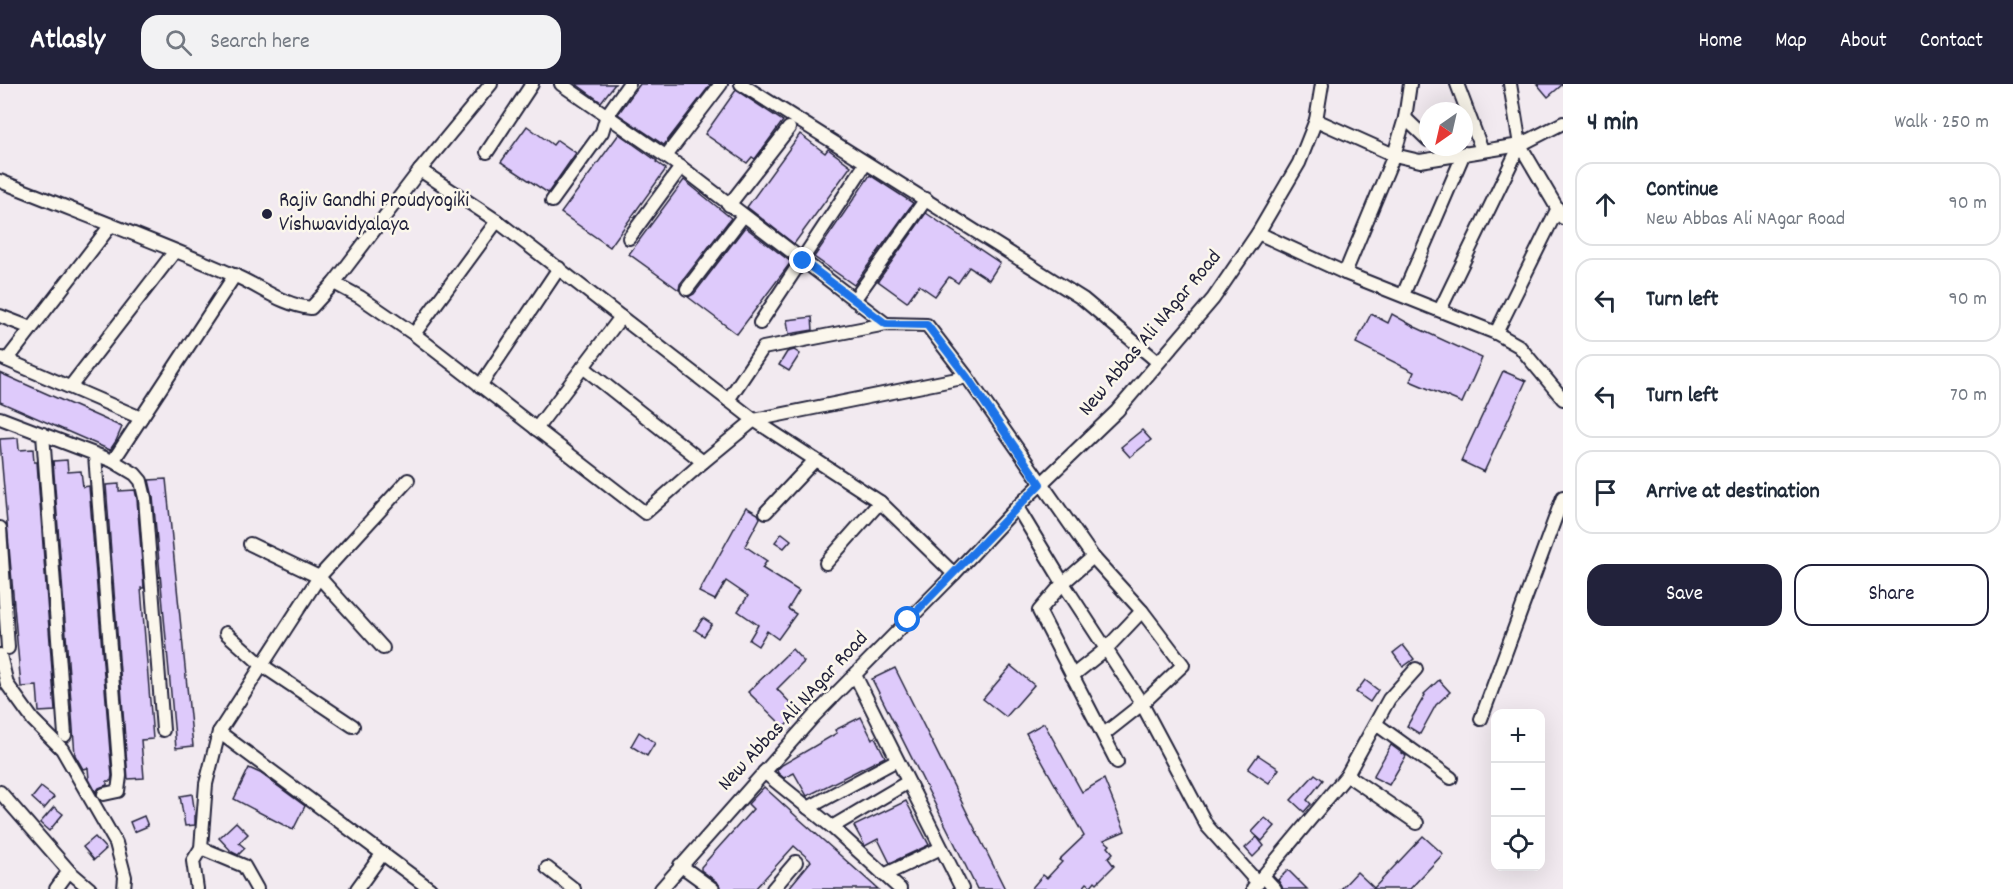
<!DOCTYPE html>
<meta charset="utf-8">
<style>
:root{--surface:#fff;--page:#f2f2f3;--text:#1f2937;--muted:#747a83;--line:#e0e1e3;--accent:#22223b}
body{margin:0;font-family:Dekko,sans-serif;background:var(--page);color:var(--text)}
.controls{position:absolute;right:18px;bottom:18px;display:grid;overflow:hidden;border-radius:12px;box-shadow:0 6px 24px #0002}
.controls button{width:54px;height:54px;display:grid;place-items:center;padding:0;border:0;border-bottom:2px solid var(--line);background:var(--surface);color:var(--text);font:30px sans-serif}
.compass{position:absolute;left:1419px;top:18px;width:54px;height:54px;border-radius:50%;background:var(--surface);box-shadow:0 6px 24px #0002;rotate:214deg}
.stop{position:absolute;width:18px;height:18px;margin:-14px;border:4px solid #1a73e8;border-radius:50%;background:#fff}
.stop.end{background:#1a73e8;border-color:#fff;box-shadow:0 2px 6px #0008}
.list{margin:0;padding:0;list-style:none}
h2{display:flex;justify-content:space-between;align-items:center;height:78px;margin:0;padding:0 24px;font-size:26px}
h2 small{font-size:20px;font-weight:400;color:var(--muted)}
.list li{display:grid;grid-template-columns:39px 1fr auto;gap:18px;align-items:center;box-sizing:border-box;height:84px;margin:0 12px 12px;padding:0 12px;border:2px solid var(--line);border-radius:18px}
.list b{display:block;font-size:22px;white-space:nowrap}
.list p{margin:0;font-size:20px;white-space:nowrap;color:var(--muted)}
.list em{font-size:20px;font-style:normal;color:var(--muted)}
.actions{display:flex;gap:12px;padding:18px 24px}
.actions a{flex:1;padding:14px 0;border:2px solid var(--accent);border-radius:18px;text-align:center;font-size:21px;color:var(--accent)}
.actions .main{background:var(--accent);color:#fff}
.icon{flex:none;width:33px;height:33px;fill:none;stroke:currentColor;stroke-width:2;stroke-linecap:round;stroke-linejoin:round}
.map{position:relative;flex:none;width:1563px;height:805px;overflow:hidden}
header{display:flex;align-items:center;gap:36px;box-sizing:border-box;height:84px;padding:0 30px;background:var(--accent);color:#fff}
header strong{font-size:28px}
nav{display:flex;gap:33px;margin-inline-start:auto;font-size:21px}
.search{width:420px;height:54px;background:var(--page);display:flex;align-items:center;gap:15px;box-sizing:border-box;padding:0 21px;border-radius:18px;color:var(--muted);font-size:22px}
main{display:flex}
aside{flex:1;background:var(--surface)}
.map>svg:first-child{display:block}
.building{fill:#decafb;stroke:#22223b;stroke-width:1.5}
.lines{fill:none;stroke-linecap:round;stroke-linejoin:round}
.street-casing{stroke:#22223b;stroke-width:16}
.street{stroke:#fbf7ec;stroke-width:12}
.route{stroke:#1a73e8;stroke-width:8}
.poi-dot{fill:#22223b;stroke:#fbf7ec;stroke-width:2}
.labels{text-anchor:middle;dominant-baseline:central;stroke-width:5;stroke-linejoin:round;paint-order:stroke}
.poi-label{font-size:21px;fill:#22223b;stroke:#fbf7ec;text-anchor:start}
.street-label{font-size:21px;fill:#22223b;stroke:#fbf7ec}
</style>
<header>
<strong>Atlasly</strong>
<div class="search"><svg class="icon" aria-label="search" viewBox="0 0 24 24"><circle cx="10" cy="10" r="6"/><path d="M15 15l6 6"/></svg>Search here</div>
<nav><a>Home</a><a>Map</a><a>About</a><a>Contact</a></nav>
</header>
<main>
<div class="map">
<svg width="1563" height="805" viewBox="0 0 1563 805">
<rect width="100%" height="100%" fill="#f2eaf0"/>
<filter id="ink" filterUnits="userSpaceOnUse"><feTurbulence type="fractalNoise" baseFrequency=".0167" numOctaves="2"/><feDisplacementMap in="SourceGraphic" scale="12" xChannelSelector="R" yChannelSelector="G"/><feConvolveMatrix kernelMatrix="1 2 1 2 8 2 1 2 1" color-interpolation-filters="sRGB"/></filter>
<g filter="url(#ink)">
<g class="building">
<path d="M576 0H615L601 18Z"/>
<path d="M640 0H711L664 61 618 30Z"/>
<path d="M1537 0H1563L1548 13Z"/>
<path d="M736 6 783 37 755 75 752 73 747 79 705 50Z"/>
<path d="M527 42 553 61 557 56 576 69 548 109 501 78Z"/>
<path d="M619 50 657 77 656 78 666 85 610 163 561 129Z"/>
<path d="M800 50 825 69 828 65 851 82 794 160 747 123Z"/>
<path d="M870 91 913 119 854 201 814 173Z"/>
<path d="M684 96 731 134 680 200 679 206 629 170Z"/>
<path d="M926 129 1000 179 989 196 969 183 958 199 949 193 935 212 919 201 907 218 878 197Z"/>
<path d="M745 143 791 178 737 250 688 213 694 210Z"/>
<path d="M1371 230 1388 239 1392 230 1415 243 1482 274 1462 319 1410 297 1414 288 1356 259Z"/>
<path d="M812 233 813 246 789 250 787 236Z"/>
<path d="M794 266 800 270 789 287 779 281 787 268Z"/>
<path d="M1503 287 1526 297 1484 388 1461 377Z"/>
<path d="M0 289 122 343 116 357 110 366 0 318Z"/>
<path d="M1142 346 1151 356 1130 373 1121 363Z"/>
<path d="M18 354 19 366 33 365 34 378H37L55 627 39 628 37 602 21 603 0 358V355Z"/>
<path d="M67 376 68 388 81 387 83 403 89 402 112 692 111 697H107V701L99 704 96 708 89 695 88 684 83 685 75 671 53 377Z"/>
<path d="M166 395 193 662 176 664 153 413 149 396Z"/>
<path d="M119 400V407L135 406 137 415 144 504H141L153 655 141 656 144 694 128 695 106 401Z"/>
<path d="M746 423 758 430 760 434 745 462 767 477 762 484 799 507 788 525 796 530 778 555 767 547 758 562 749 556 758 541 738 527 748 512 726 497 715 516 699 508Z"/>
<path d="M782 449 791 456 784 464 775 458Z"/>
<path d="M703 534 712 540 704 552 695 546Z"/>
<path d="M1403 561 1414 575 1403 583 1393 569Z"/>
<path d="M792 565 804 578 777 605 799 628 784 643 748 608Z"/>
<path d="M1011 582 1034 601 1006 633 983 615Z"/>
<path d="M895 584 903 600 1005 805H977L953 756 872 595Z"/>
<path d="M1365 596 1378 606 1370 618 1356 608Z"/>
<path d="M1439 596 1450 608 1436 621 1420 650 1407 642 1425 611 1424 610Z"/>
<path d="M861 633 872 655 875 653 885 673 807 712 794 689 784 694 778 689 777 686 782 681 837 649 835 646Z"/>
<path d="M1044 639 1082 708 1104 695 1125 747 1104 756 1110 761 1108 763 1113 769 1108 774 1114 782 1097 799 1095 797 1091 802 1087 799 1082 805H1031L1043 791 1047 794 1062 778 1059 776 1084 752 1026 649Z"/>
<path d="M639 648 655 659 647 672 631 662Z"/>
<path d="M1391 661 1406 672 1389 701 1373 693Z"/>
<path d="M1258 671 1279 685 1269 699 1248 685Z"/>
<path d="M249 684 260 689 305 722 293 746 234 715Z"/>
<path d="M1315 690 1323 696 1307 716 1311 720 1304 728 1291 716Z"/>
<path d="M41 703 54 713 44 725 32 714Z"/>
<path d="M764 703 797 733 878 805H788L811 777 794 762 755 805H721L718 799 701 786V783L753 725 748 720Z"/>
<path d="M192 710 195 730V741L185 742 180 712Z"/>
<path d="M906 717 929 761 890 779 878 755 865 762 854 742Z"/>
<path d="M54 723 63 730 49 747 40 739Z"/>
<path d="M144 732 148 742 134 748 130 738Z"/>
<path d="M1265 734 1275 742 1262 757 1252 748Z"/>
<path d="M236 738 248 750 239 759 245 764 238 771 232 768 219 754Z"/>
<path d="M1423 752 1443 770 1410 805H1341L1357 788 1374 804Z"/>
<path d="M95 753 106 765 94 776 83 763Z"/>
<path d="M1257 753 1264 762 1253 773 1245 764Z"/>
<path d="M1288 786 1307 805H1283L1278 796Z"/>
</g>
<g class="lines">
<defs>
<g id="street">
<path d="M561 0 681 83 886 240"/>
<path d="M741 0 1083 215 1158 278"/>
<path d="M1457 0 1482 66"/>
<path d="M1405 34 1428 56"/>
<path d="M1316 36 1394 71 1420 77 1520 61 1510 0"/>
<path d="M1563 39 1520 61 1563 134"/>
<path d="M487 68 532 0"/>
<path d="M666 72 721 0"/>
<path d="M420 86 497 137 754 336 880 418 954 490"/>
<path d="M0 97C77 128 155 157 231 190 259 201 281 221 311 224L334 199 420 86 491 0"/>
<path d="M552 117 602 48 607 31 629 0"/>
<path d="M729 121 789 44"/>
<path d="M1258 149 1345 189 1496 249 1519 262 1563 315"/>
<path d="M629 154 681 83"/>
<path d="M1345 189 1394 71 1405 34 1410 0"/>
<path d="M334 199 360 213 414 250 645 429 703 378 754 336 967 293"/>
<path d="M687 205 743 132"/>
<path d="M1403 211 1464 69"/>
<path d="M854 216 926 115"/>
<path d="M1440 226 1520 61"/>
<path d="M0 232 31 244"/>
<path d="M760 239 866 79"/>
<path d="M1496 249 1557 126"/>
<path d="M414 250 497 137"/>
<path d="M2 274 141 334"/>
<path d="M7 276 111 141"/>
<path d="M583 283 703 378"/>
<path d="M480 302 559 184"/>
<path d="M70 303 175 167"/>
<path d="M728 316 763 264 886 240 927 241 967 293 1093 473 1142 527 1183 581 1142 620 1104 650"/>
<path d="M0 334 113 377 135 390 141 397 145 414 163 646"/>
<path d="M536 345 621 233"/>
<path d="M43 350 65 651"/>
<path d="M95 371 120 692 118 707 104 710"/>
<path d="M113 377 235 191"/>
<path d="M1017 423 1063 499 1142 620 1207 742 1258 799"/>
<path d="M766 428 815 376"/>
<path d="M0 444 8 564"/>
<path d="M250 460 319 493 383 564"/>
<path d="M1093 473 1063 499 1039 527 1117 678"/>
<path d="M826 479 880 418"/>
<path d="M226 549 263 582 353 642"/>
<path d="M0 571 7 600 33 636 62 665 116 759 125 793 124 805"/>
<path d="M855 591 962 805"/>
<path d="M1072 592 1106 565 1142 527"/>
<path d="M1481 635 1563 413"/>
<path d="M1376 640 1451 694"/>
<path d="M219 648 430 805"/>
<path d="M764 688 832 743 900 805"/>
<path d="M1347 691 1417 739"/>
<path d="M0 708 69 787 90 805"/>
<path d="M808 724 897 676"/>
<path d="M832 743 908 698"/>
<path d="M201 764 244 782 257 805"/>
<path d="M680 781 713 805"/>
<path d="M547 784 574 805"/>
<path d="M884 791 941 764"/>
<path d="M1263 792 1275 805"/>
<path d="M1253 804 1347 691 1389 615 1416 585"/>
<path d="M56 805 69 787"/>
<path d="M197 805 193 777 201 764 206 700 219 648 319 493 408 396"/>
<path d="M357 805 383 769"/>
<path d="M661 805 814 632 954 490 1017 423 1117 327 1213 215 1258 149 1299 79 1316 36 1322 0"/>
<path d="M773 805 796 778"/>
</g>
</defs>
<use href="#street" class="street-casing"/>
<use href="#street" class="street"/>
</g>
</g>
<g class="lines" filter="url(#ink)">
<path class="route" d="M803 177 886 240 927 241 967 293 1040 400 908 536"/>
</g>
<circle class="poi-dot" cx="267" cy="130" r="6"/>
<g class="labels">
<g class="poi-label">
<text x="279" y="118">Rajiv Gandhi Proudyogiki<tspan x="279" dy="24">Vishwavidyalaya</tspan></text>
</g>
<g class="street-label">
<text transform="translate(1151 250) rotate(-50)">New Abbas Ali NAgar Road</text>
<text transform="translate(794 628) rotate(-47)">New Abbas Ali NAgar Road</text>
</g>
</g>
</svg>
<div class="controls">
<button>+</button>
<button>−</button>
<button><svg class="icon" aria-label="locate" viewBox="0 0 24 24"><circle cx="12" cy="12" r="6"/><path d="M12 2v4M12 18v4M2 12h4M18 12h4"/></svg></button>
</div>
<svg class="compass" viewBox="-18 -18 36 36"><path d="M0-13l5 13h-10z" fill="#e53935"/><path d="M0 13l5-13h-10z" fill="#747a83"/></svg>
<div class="stop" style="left:908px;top:536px"></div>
<div class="stop end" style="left:803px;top:177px"></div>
</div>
<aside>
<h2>4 min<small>Walk · 250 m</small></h2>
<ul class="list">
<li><svg class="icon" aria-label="ahead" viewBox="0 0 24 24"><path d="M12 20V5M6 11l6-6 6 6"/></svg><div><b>Continue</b><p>New Abbas Ali NAgar Road</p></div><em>90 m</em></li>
<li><svg class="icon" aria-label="left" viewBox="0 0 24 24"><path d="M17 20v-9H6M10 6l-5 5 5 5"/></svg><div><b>Turn left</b></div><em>90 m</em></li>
<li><svg class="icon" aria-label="left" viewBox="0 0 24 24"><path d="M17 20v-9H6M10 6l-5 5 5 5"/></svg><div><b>Turn left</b></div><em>70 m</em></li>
<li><svg class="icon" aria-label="arrive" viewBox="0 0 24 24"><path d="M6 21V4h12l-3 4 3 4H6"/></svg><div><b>Arrive at destination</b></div></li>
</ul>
<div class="actions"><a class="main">Save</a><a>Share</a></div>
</aside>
</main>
